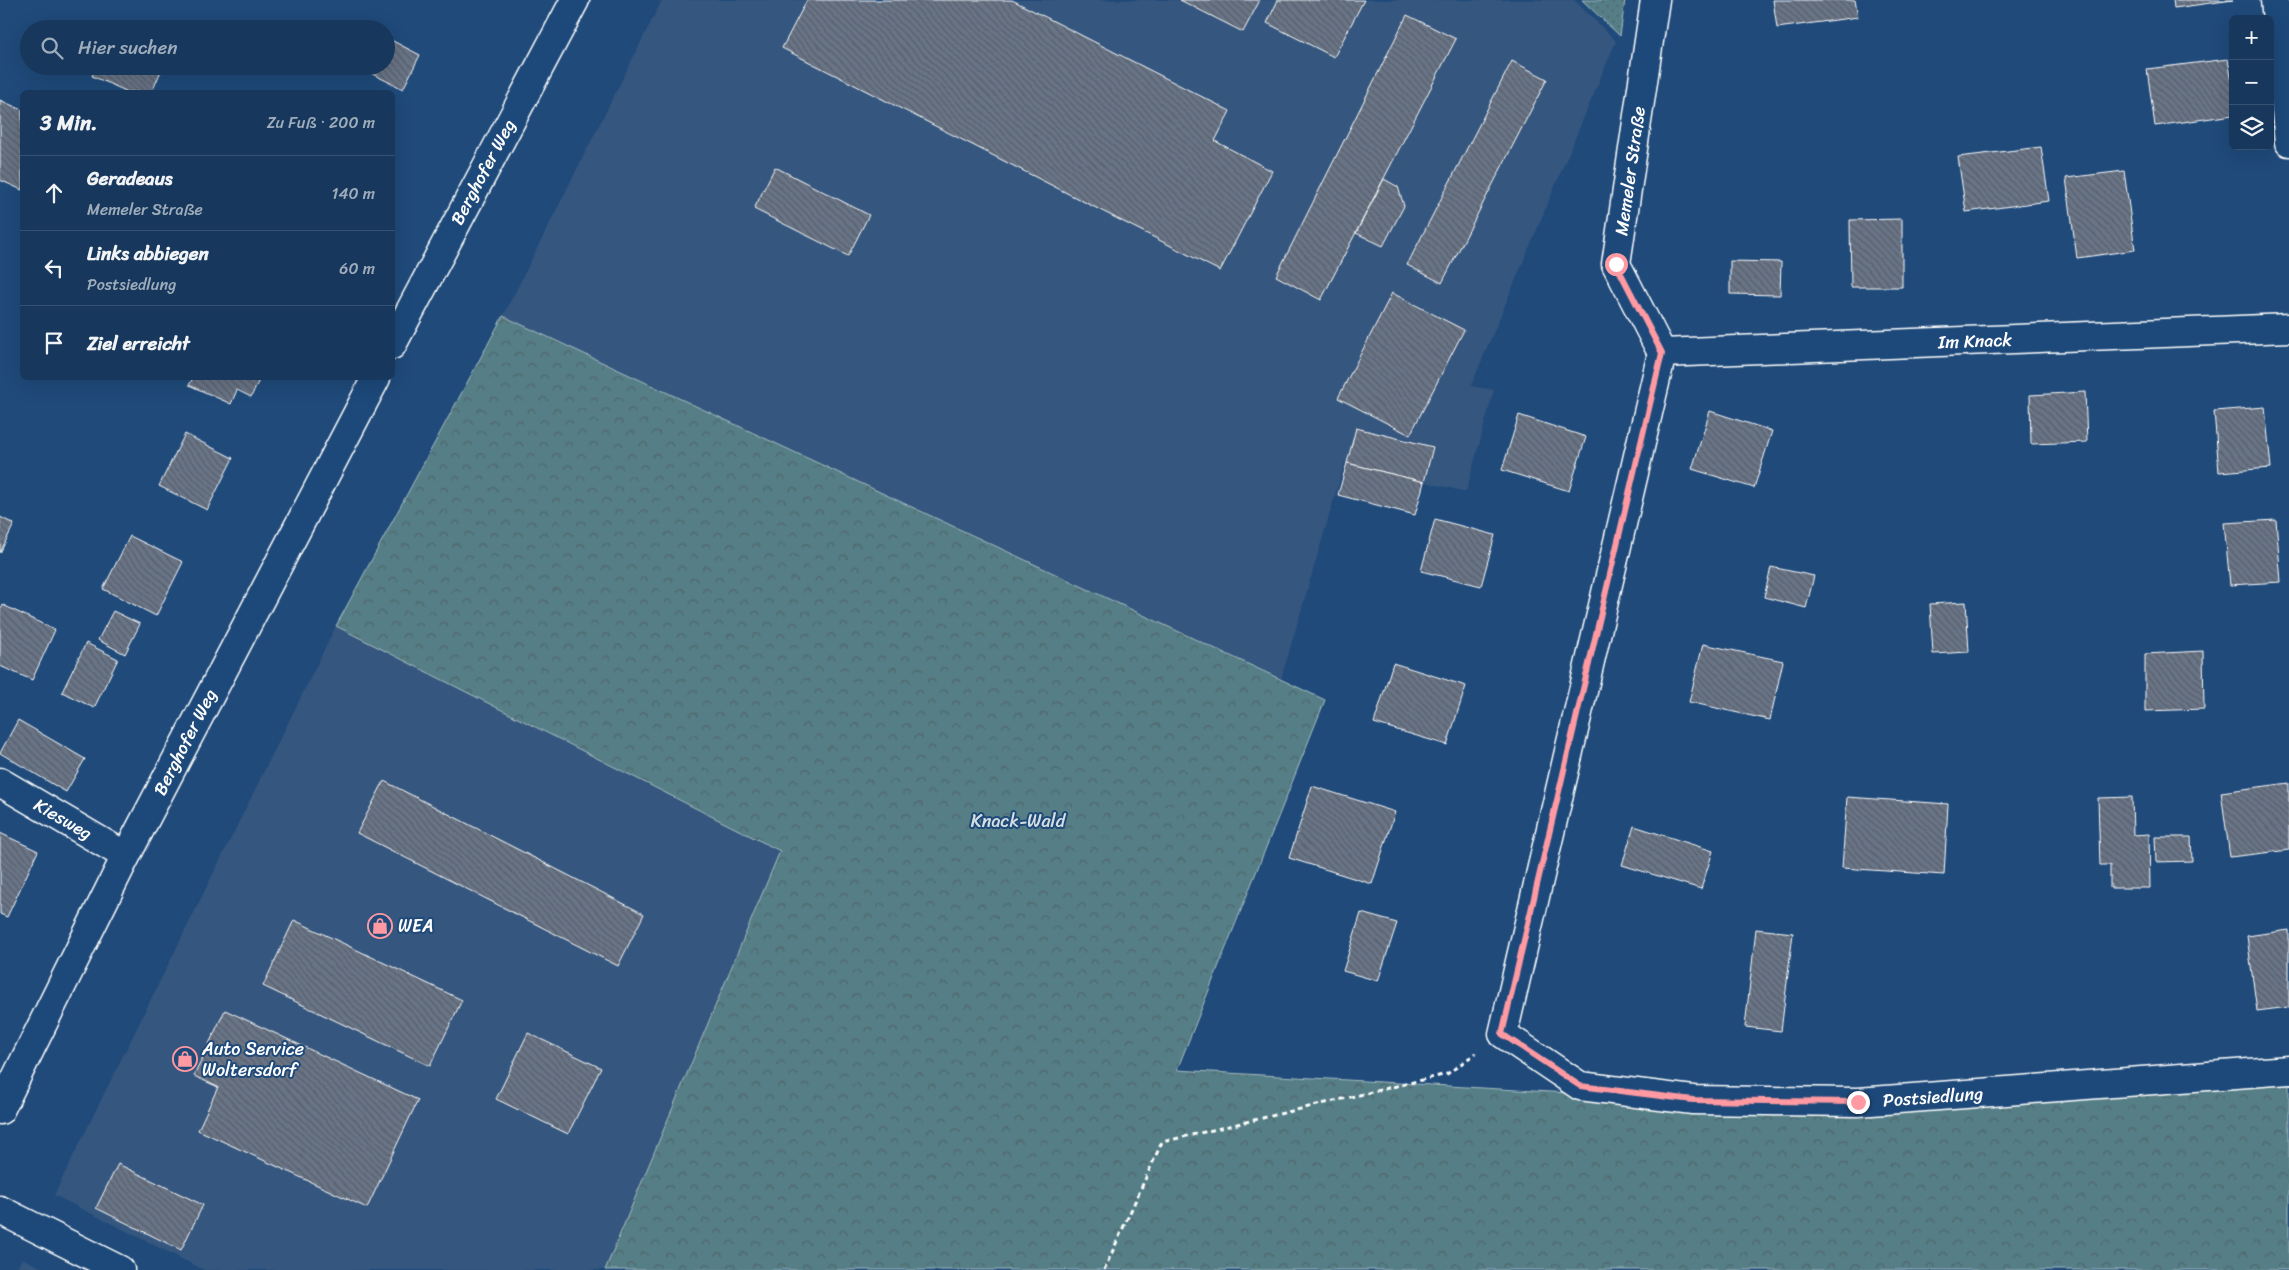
<!DOCTYPE html>
<html lang="de">
<meta charset="utf-8">
<style>
:root{--surface:#17385c;--page:#203f62;--text:#f1f3f6;--muted:#9eacbb;--line:#365272}
body{margin:0;font-family:Sriracha,sans-serif;background:var(--page);color:var(--text)}
.controls{position:absolute;right:15px;top:15px;display:grid;overflow:hidden;border-radius:8px;box-shadow:0 5px 20px #0002}
.controls button{width:45px;height:45px;display:grid;place-items:center;padding:0;border:0;border-bottom:1px solid var(--line);background:var(--surface);color:var(--text);font:25px sans-serif}
.stop{position:absolute;width:15px;height:15px;margin:-11px;border:4px solid #ff9aa2;border-radius:50%;background:#fff}
.stop.end{background:#ff9aa2;border-color:#fff;box-shadow:0 1px 5px #0008}
.list{margin:0;padding:0;list-style:none}
h2{display:flex;justify-content:space-between;align-items:center;height:65px;margin:0;padding:0 20px;font-size:21px}
h2 small{font-size:16px;font-weight:400;color:var(--muted)}
.list li{display:grid;grid-template-columns:32px 1fr auto;gap:15px;align-items:center;box-sizing:border-box;height:75px;padding:0 20px;border-top:1px solid var(--line)}
.list b{display:block;font-size:19px;white-space:nowrap}
.list p{margin:0;font-size:16px;white-space:nowrap;color:var(--muted)}
.list em{font-size:16px;font-style:normal;color:var(--muted)}
.icon{flex:none;width:28px;height:28px;fill:none;stroke:currentColor;stroke-width:2;stroke-linecap:round;stroke-linejoin:round}
.map{position:relative;flex:none;width:2289px;height:1270px;overflow:hidden}
.search{position:absolute;background:var(--surface);box-shadow:0 5px 20px #0002;left:20px;top:20px;width:375px;height:55px;display:flex;align-items:center;gap:12px;box-sizing:border-box;padding:0 18px;border-radius:28px;color:var(--muted);font-size:19px}
.panel{position:absolute;background:var(--surface);box-shadow:0 5px 20px #0002;left:20px;top:90px;width:375px;height:290px;border-radius:8px}
.map>svg:first-child{display:block}
.built{fill:#35577e}
.green{fill:url(#green-dots);stroke:#aabec2}
.forest{fill:url(#forest-crowns);stroke:#aabec2}
.building{fill:url(#building-back-hatch);stroke:#fff}
.lines{fill:none;stroke-linecap:round;stroke-linejoin:round}
.minor-casing{stroke:#fff;stroke-width:31}
.path{stroke:#fff;stroke-width:3;stroke-dasharray:5 4;stroke-linecap:butt}
.minor{stroke:#1f4a7a;stroke-width:28}
.route{stroke:#ff9aa2;stroke-width:6}
.labels{text-anchor:middle;dominant-baseline:central;stroke-width:4;stroke-linejoin:round;paint-order:stroke}
.street-label{font-size:18px;fill:#fff;stroke:#1f4a7a}
.park-label{font-size:18px;fill:#d4dfe1;stroke:#1f4a7a}
.poi-label{font-size:18px;fill:#fff;stroke:#1f4a7a;text-anchor:start}
</style>
<div class="map">
<svg width="2289" height="1270" viewBox="0 0 2289 1270">
<defs>
<pattern id="green-dots" width="8" height="8" patternUnits="userSpaceOnUse" patternTransform="scale(1.25)"><rect width="8" height="8" fill="#547e86"/><path d="M2 2h.1M6 6h.1" fill="none" stroke="#506569" stroke-width="1.8" stroke-linecap="round"/></pattern>
<pattern id="forest-crowns" width="20" height="18" patternUnits="userSpaceOnUse" patternTransform="scale(1.25)"><rect width="20" height="18" fill="#547e86"/><path d="M2 6a3 3 0 1 1 6 0M12 15a3 3 0 1 1 6 0" fill="none" stroke="#506569"/></pattern>
<pattern id="building-back-hatch" width="6" height="6" patternUnits="userSpaceOnUse" patternTransform="scale(1.25)"><rect width="6" height="6" fill="#687487"/><path d="M-1 5l2 2M0 0l6 6M5-1l2 2" fill="none" stroke="#595e67"/></pattern>
</defs>
<rect width="100%" height="100%" fill="#1f4a7a"/>
<filter id="ink" filterUnits="userSpaceOnUse"><feTurbulence type="fractalNoise" baseFrequency=".02" numOctaves="2"/><feDisplacementMap in="SourceGraphic" scale="10" xChannelSelector="R" yChannelSelector="G"/><feConvolveMatrix kernelMatrix="1 2 1 2 8 2 1 2 1" color-interpolation-filters="sRGB"/></filter>
<g filter="url(#ink)">
<g class="built">
<path d="M662 0H1574L1616 41 1471 386 1494 390 1466 492 1345 462 1281 679 503 316Z"/>
<path d="M336 626 780 851 605 1270H204L54 1195Z"/>
<path d="M22 1258 46 1270H16Z"/>
</g>
<path class="green" d="M1582 0H1625L1620 36Z"/>
<path class="forest" d="M503 316 1325 700 1177 1070 1822 1108 2289 1085V1270H605L780 851 336 626Z"/>
<g class="building">
<path d="M807 0H1012L1230 111 1215 141 1272 171 1220 271 782 48Z"/>
<path d="M1180 0H1260L1243 32Z"/>
<path d="M1278 0H1364L1334 57 1267 23Z"/>
<path d="M1773 0H1855L1858 17 1777 28Z"/>
<path d="M2173 0H2233L2174 8Z"/>
<path d="M1407 15 1456 39 1321 300 1276 276Z"/>
<path d="M387 38 420 55 403 89 356 66H386Z"/>
<path d="M2228 59 2233 89V115L2155 126 2147 69Z"/>
<path d="M1512 61 1547 79 1442 283 1407 265Z"/>
<path d="M96 66H163L152 92H128L92 76Z"/>
<path d="M0 100 22 110V190L0 180Z"/>
<path d="M2041 147 2049 201 1966 212 1958 157Z"/>
<path d="M775 167 869 215 848 256 754 209Z"/>
<path d="M2124 171 2135 250 2077 258 2066 178Z"/>
<path d="M1384 179 1398 187 1404 206 1383 246 1356 233Z"/>
<path d="M1902 219V287H1851L1850 220Z"/>
<path d="M1730 261 1781 262 1780 295 1730 294Z"/>
<path d="M1392 293 1464 330 1410 435 1338 398Z"/>
<path d="M193 378H260L251 397 237 390 231 404 189 385Z"/>
<path d="M2085 392 2087 442 2031 444 2030 395Z"/>
<path d="M2265 407 2271 468 2219 472 2214 411Z"/>
<path d="M1710 411 1772 431 1754 488 1692 469Z"/>
<path d="M1519 415 1586 437 1569 491 1502 470Z"/>
<path d="M1356 428 1433 447 1424 482 1347 463Z"/>
<path d="M185 434 233 458 207 510 159 486Z"/>
<path d="M1347 463 1424 482 1415 515 1338 495Z"/>
<path d="M0 517 14 524 0 553Z"/>
<path d="M1435 519 1495 535 1481 586 1421 571Z"/>
<path d="M2276 520 2281 582 2230 585 2224 523Z"/>
<path d="M130 536 183 562 156 616 103 589Z"/>
<path d="M1771 567 1814 576 1806 608 1764 597Z"/>
<path d="M1966 602 1969 652 1933 654 1930 604Z"/>
<path d="M3 605 55 630 32 680 0 666V611Z"/>
<path d="M113 611 140 624 125 654 98 640Z"/>
<path d="M86 643 118 659 94 708 62 692Z"/>
<path d="M1703 644 1783 661 1770 720 1689 702Z"/>
<path d="M2203 651 2204 709 2145 711V654Z"/>
<path d="M1393 663 1466 686 1447 745 1374 723Z"/>
<path d="M18 720 85 759 66 792 0 753Z"/>
<path d="M384 781 644 914 618 966 357 833Z"/>
<path d="M2289 783V850L2230 857 2221 792Z"/>
<path d="M1312 786 1395 812 1372 884 1289 858Z"/>
<path d="M1847 797 1948 804 1944 875 1842 868Z"/>
<path d="M2132 797 2133 835 2149 834 2150 888H2110V865H2100L2098 798Z"/>
<path d="M1634 826 1713 851 1701 889 1622 865Z"/>
<path d="M0 833 38 851 7 917 0 914Z"/>
<path d="M2155 837H2191L2192 861 2156 862Z"/>
<path d="M1361 913 1397 923 1378 981 1343 971Z"/>
<path d="M294 920 462 1000 430 1066 263 986Z"/>
<path d="M1756 929 1793 933 1781 1031 1745 1027Z"/>
<path d="M2289 930V1007L2257 1011 2247 936Z"/>
<path d="M225 1010 418 1100 367 1208 198 1130 218 1087 194 1076Z"/>
<path d="M528 1033 601 1068 568 1134 496 1099Z"/>
<path d="M118 1164 203 1205 181 1250 96 1208Z"/>
</g>
<g class="lines">
<defs>
<g id="minor">
<path d="M1655 0 1616 264 1662 353 1503 1034 1580 1086 1693 1100 1858 1102 2289 1070"/>
<path d="M2275 0 2289 142"/>
<path d="M392 345 575 0"/>
<path d="M1662 353 2289 328"/>
<path d="M0 782 126 856"/>
<path d="M0 1110 126 856 376 378"/>
<path d="M0 1210 120 1270"/>
</g>
</defs>
<use href="#minor" class="minor-casing"/>
<path class="path" d="M1104 1270 1162 1142 1447 1074 1476 1053"/>
<use href="#minor" class="minor"/>
</g>
</g>
<g class="lines" filter="url(#ink)">
<path class="route" d="M1616 264 1662 353 1502 1034 1580 1086 1693 1100 1858 1102"/>
</g>
<defs>
<symbol id="shop-ring" viewBox="-11 -11 22 22"><circle r="9.5" fill="#1f4a7a" stroke="#ff9aa2" stroke-width="1.5"/><path d="M-5-2.5h2.3a2.7 3.5 0 0 1 5.4 0H5L5.5 6h-11ZM-1.5-2.5h3a1.5 2.3 0 0 0-3 0Z" fill="#ff9aa2"/></symbol>
</defs>
<g fill-rule="evenodd">
<use href="#shop-ring" x="366" y="912" width="28" height="28"/>
<use href="#shop-ring" x="171" y="1045" width="28" height="28"/>
</g>
<g class="labels">
<g class="street-label">
<text transform="translate(1630 171) rotate(-82)">Memeler Straße</text>
<text transform="translate(483 172) rotate(-62)">Berghofer Weg</text>
<text transform="translate(1975 341) rotate(-2)">Im Knack</text>
<text transform="translate(185 742) rotate(-63)">Berghofer Weg</text>
<text transform="translate(63 819) rotate(30)">Kiesweg</text>
<text transform="translate(1933 1097) rotate(-4)">Postsiedlung</text>
</g>
<g class="park-label">
<text x="1018" y="821">Knack-Wald</text>
</g>
<g class="poi-label">
<text x="398" y="926">WEA</text>
<text x="202" y="1049">Auto Service<tspan x="202" dy="21">Woltersdorf</tspan></text>
</g>
</g>
</svg>
<div class="controls">
<button>+</button>
<button>−</button>
<button><svg class="icon" aria-label="layers" viewBox="0 0 24 24"><path d="M12 4l9 5-9 5-9-5zM3 14l9 5 9-5"/></svg></button>
</div>
<div class="stop" style="left:1616px;top:264px"></div>
<div class="stop end" style="left:1858px;top:1102px"></div>
<div class="search"><svg class="icon" aria-label="search" viewBox="0 0 24 24"><circle cx="10" cy="10" r="6"/><path d="M15 15l6 6"/></svg>Hier suchen</div>
<section class="panel">
<h2>3 Min.<small>Zu Fuß · 200 m</small></h2>
<ul class="list">
<li><svg class="icon" aria-label="ahead" viewBox="0 0 24 24"><path d="M12 20V5M6 11l6-6 6 6"/></svg><div><b>Geradeaus</b><p>Memeler Straße</p></div><em>140 m</em></li>
<li><svg class="icon" aria-label="left" viewBox="0 0 24 24"><path d="M17 20v-9H6M10 6l-5 5 5 5"/></svg><div><b>Links abbiegen</b><p>Postsiedlung</p></div><em>60 m</em></li>
<li><svg class="icon" aria-label="arrive" viewBox="0 0 24 24"><path d="M6 21V4h12l-3 4 3 4H6"/></svg><div><b>Ziel erreicht</b></div></li>
</ul>
</section>
</div>
